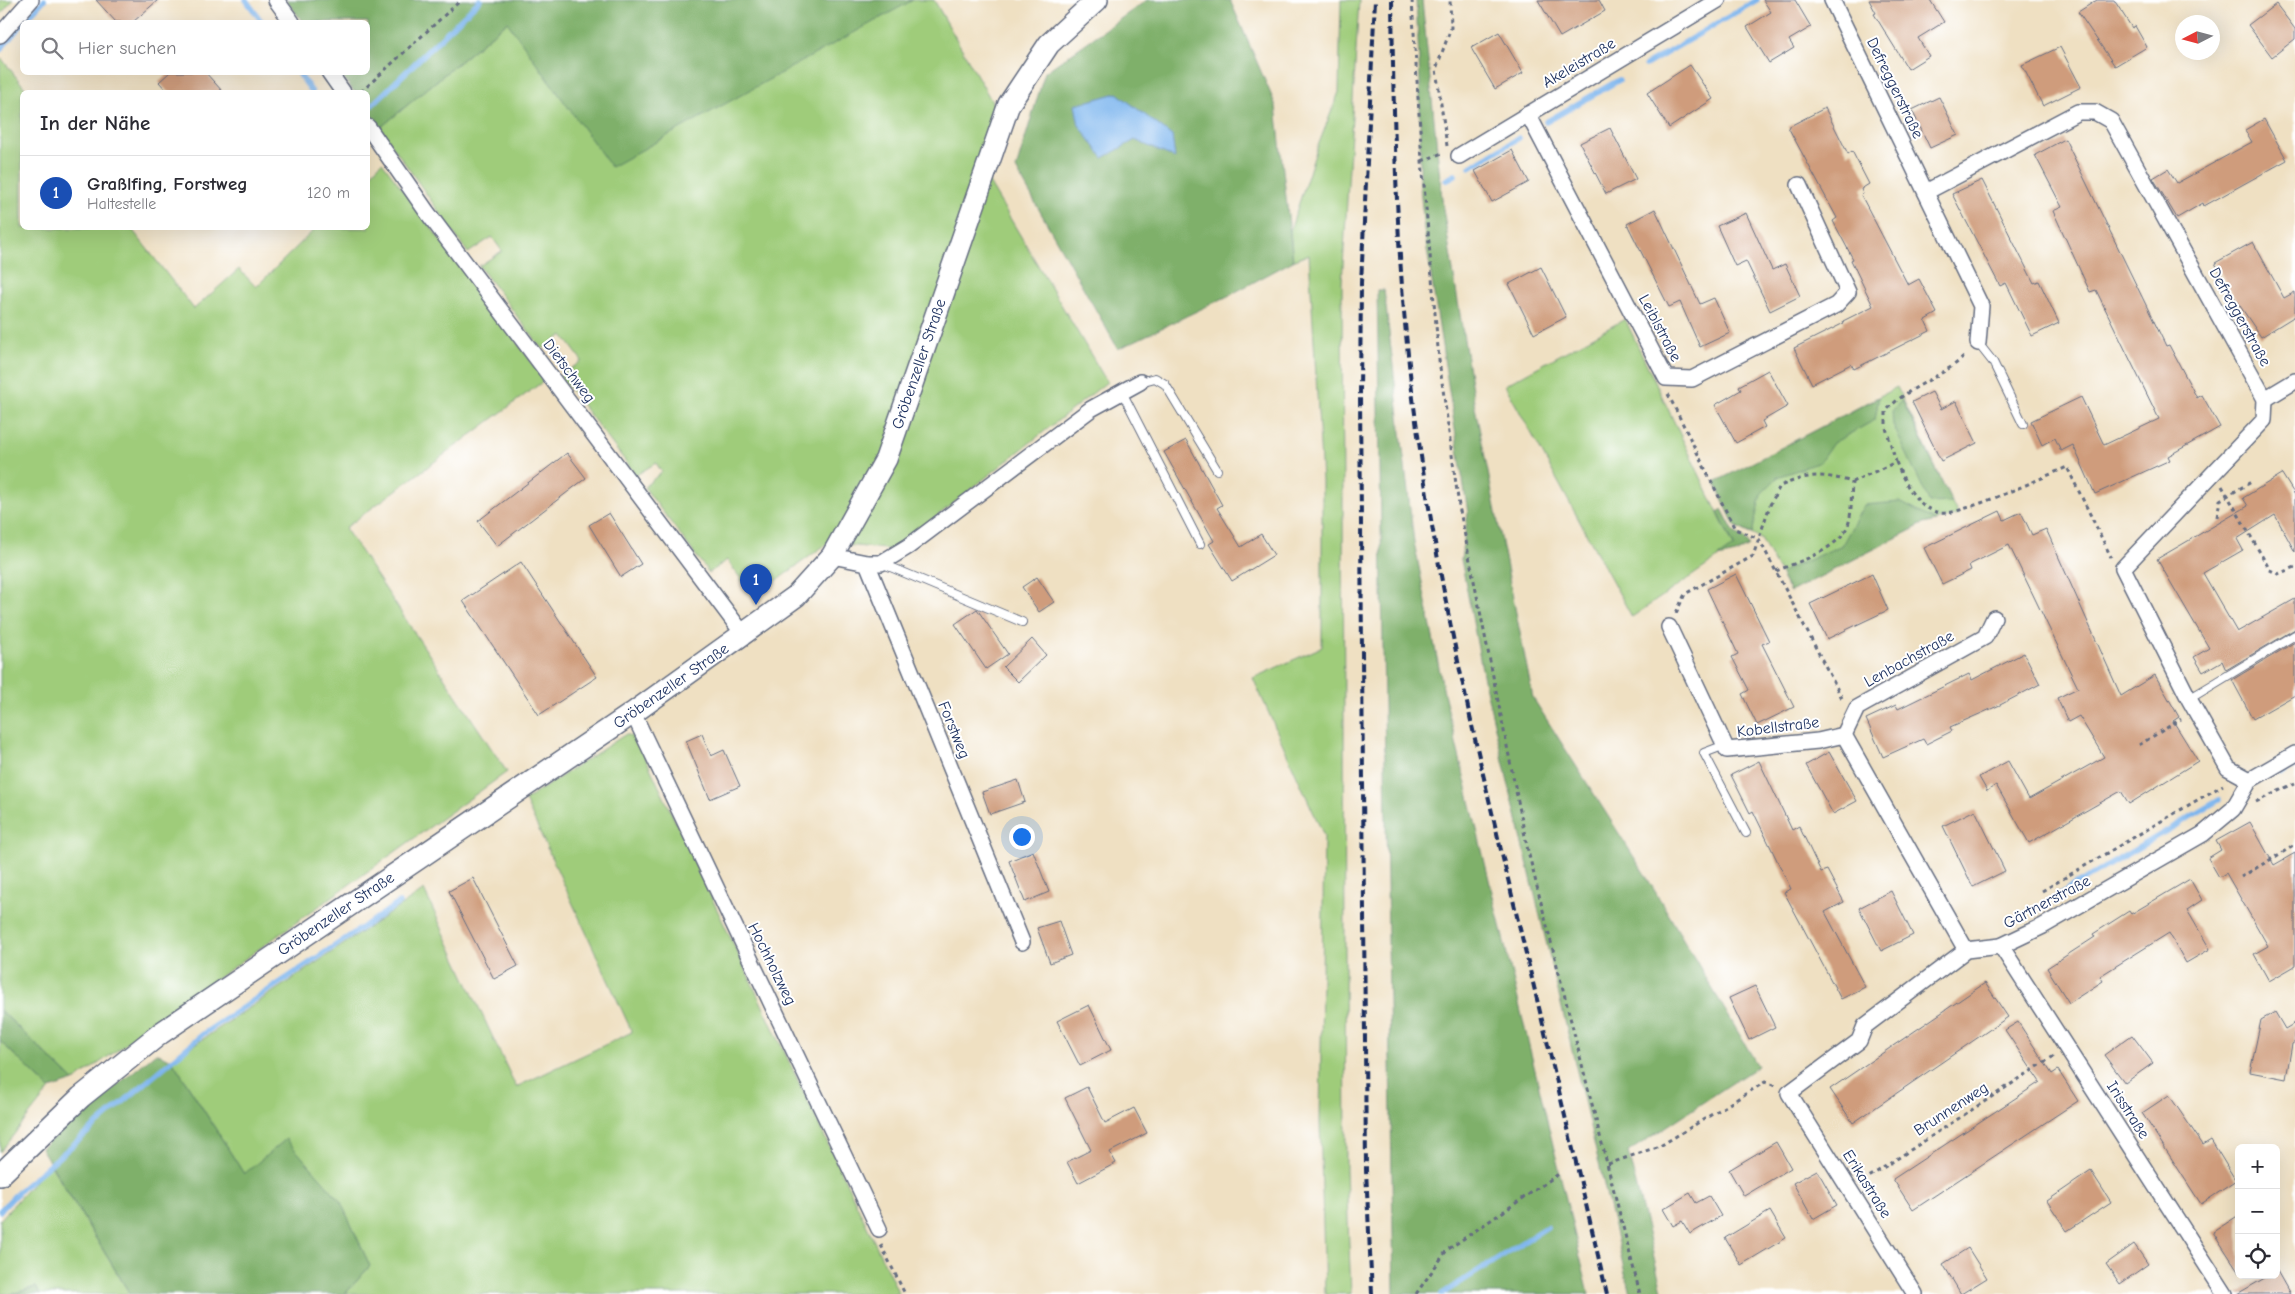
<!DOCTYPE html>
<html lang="de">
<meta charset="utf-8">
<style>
:root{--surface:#fff;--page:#f7f7f7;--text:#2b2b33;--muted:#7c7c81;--line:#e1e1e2;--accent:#d93025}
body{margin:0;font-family:"Comic Neue",sans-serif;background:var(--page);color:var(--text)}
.controls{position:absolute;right:15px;bottom:15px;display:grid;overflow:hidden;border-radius:8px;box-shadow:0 5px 20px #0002}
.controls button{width:45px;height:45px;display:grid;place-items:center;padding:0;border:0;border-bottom:1px solid var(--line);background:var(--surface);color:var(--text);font:25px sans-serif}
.compass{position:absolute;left:2175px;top:15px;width:45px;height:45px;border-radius:50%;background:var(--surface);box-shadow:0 5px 20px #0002;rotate:264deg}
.you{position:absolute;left:1021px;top:836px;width:18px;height:18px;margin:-12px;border:4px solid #fff;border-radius:50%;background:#1a73e8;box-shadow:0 0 0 8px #1a73e833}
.badge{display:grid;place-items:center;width:32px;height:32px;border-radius:50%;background:var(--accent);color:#fff;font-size:16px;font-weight:700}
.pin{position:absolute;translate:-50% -41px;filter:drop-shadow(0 1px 2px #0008)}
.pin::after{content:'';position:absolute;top:26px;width:18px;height:15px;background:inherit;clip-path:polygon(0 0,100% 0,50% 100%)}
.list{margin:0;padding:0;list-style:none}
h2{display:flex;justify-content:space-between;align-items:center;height:65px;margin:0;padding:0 20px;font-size:21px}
h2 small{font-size:16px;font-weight:400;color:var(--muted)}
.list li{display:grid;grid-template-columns:32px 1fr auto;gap:15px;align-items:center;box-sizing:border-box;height:75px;padding:0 20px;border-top:1px solid var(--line)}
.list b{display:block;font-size:19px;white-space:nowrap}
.list p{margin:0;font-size:16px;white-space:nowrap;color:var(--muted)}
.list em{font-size:16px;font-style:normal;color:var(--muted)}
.icon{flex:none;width:28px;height:28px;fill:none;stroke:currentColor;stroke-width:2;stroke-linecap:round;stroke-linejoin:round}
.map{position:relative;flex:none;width:2295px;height:1294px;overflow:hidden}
.search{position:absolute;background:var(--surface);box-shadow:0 5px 20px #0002;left:20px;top:20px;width:350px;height:55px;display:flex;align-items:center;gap:12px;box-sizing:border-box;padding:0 18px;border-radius:8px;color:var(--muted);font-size:19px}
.panel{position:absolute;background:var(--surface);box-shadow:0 5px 20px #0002;left:20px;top:90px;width:350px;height:140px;border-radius:8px}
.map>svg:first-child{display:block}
.green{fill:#9fcc7a;stroke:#5d7e6c}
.forest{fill:#7fb06a;stroke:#4d7064}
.water{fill:#7eb6ee;stroke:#4c72a6}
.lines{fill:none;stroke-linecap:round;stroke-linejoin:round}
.stream{stroke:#7eb6ee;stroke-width:5.5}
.building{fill:#cf9c7b}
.lane-casing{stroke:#656d81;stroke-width:10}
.street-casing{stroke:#656d81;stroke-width:18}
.secondary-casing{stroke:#656d81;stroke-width:24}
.path{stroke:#656d81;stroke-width:3;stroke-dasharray:4 4;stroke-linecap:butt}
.lane{stroke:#fff;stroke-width:8}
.street{stroke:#fff;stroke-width:15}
.secondary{stroke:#fff;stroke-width:21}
.rail{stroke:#1b2f5e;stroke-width:4;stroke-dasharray:8 4;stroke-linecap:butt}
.labels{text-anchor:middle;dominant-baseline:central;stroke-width:4;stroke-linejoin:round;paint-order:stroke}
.street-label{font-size:16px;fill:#1b2f5e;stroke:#fff}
</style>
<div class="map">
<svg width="2295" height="1294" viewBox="0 0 2295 1294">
<rect width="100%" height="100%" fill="#fff"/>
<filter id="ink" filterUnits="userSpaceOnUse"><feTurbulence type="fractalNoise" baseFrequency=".02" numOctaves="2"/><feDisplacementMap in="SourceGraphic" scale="10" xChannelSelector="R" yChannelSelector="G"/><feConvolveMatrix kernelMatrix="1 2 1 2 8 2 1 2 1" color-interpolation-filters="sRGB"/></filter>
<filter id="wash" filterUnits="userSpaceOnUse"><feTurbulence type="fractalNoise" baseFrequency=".0096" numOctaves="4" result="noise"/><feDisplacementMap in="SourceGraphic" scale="20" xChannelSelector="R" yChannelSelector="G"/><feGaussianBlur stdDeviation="1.12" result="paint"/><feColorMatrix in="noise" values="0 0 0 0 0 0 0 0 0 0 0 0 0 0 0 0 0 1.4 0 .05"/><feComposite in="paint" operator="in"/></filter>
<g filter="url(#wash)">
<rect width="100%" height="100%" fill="#efe0c2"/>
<g class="green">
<path d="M0 0H13L0 15Z"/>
<path d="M913 0H934L995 107 978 164 1107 382 894 550 828 543 754 597 727 560 709 573 644 487 662 472 656 463 636 475 560 376 582 361 563 335 542 349 479 266 502 251 492 237 468 253 380 128 507 22Z"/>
<path d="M1341 0H1359L1342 283 1346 1170 1351 1294H1325L1320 1122 1324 836 1253 678 1322 647V481L1309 254 1293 261 1290 231 1316 151 1339 92Z"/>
<path d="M2 59 28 92H22V228H131L194 309 239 269 256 287 316 228H368V177L382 162 545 380 345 528 507 772 74 1081 0 1010V61Z"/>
<path d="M1625 319 1734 547 1632 617 1505 385Z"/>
<path d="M1897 387 1958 515 1923 524 1790 592 1761 539 1735 526 1715 483Z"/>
<path d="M626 734 636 738 899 1294H345L370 1266 244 1174 172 1060 424 890 516 1087 632 1032 525 800Z"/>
<path d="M0 1041 50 1089 0 1152Z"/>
<path d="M50 1164 130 1294H40L36 1287 11 1294H0V1220Z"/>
</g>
<g class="forest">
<path d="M286 0H913L611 167 507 22 380 128 368 110V92H354L340 73 368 72V22H303Z"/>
<path d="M1147 0H1230L1276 106 1293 261 1228 296 1118 349 1016 169 1045 72Z"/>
<path d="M1416 0H1422L1443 208 1474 402 1533 698 1646 876 1758 1066 1628 1152 1663 1294H1630L1485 685 1461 559 1468 513 1424 230 1420 186V82Z"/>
<path d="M1377 290H1384L1414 542 1444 693 1589 1294H1394Z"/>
<path d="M1879 397 1875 420 1833 443 1820 462 1778 477 1761 494 1752 534 1735 526 1715 482Z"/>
<path d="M1902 400 1952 502 1930 503 1893 425 1892 411Z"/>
<path d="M1900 502 1936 521 1923 524 1790 592 1781 575 1786 570 1842 545 1864 505Z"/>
<path d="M1722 509 1734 532 1745 539 1749 546 1736 554 1717 558 1734 546 1718 513Z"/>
<path d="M0 1010 74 1081 50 1089 0 1041Z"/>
<path d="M156 1053 172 1060 244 1174 286 1139 340 1200 370 1266 345 1294H130L41 1148Z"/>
<path d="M36 1287 40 1294H11Z"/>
</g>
<path class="water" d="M1117 93 1172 136 1175 158 1135 140 1103 158 1079 125 1075 105Z"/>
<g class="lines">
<g class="stream">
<path d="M246 0 262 22"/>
<path d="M24 22 44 0"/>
<path d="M0 50 22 24"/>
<path d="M1646 65 1757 0"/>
<path d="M298 72 312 92"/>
<path d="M372 105 480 0"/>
<path d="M1546 122 1619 80"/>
<path d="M1470 167 1519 138"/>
<path d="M1446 180 1455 175"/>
<path d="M2282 774 2295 766"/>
<path d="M2058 895 2219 800"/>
<path d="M0 1211 20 1190 203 1034 399 903"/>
<path d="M1442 1294 1547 1227"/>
</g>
</g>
<g id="blocks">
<g class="building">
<path d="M96 0H158L133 22H116Z"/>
<path d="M1538 0H1599L1605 11 1560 37Z"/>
<path d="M1763 0H1795L1811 27 1789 40 1794 48 1769 63 1747 27 1771 12Z"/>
<path d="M1869 0H1930L1944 22 1918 38 1929 56 1908 69 1874 14 1876 13Z"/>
<path d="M2097 0H2114L2132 28 2135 26 2147 47 2115 66 2078 12Z"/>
<path d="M2276 4 2295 29V39L2272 57 2248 25Z"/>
<path d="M1499 32 1523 73 1495 89 1471 48Z"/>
<path d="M2060 47 2081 87 2043 106 2022 65Z"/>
<path d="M1690 65 1713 99 1669 128 1647 93Z"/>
<path d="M170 72H205L223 92H168L159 82Z"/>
<path d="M1939 97 1958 135 1930 148 1912 110Z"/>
<path d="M1825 108 1848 154 1852 151 1869 184 1861 189 1863 194 1861 195 1908 285 1919 279 1937 313 1925 320 1930 331 1854 369 1851 364 1812 384 1794 348 1844 323 1843 321 1873 306 1851 260 1853 259 1833 221 1837 218 1788 127Z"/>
<path d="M2264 119 2287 160 2204 206 2203 203 2177 218 2153 178 2168 169 2177 183 2252 142 2245 130Z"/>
<path d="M1610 128 1636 179 1606 194 1580 143Z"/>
<path d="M2065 139 2166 346 2169 345 2197 398 2202 395 2220 427 2168 456 2170 460 2095 494 2073 445 2061 451 2055 438 2042 445 2031 421 2081 397 2104 445 2159 419 2096 290 2090 292 2053 211 2062 207 2035 155Z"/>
<path d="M1512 150 1529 182 1492 202 1475 171Z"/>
<path d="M1982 180 2034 283 2039 281 2059 323 2032 336 2006 283 2000 286 1952 194Z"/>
<path d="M1655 209 1700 304 1714 298 1730 333 1700 347 1680 302 1669 307 1627 224Z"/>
<path d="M1746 213 1772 270 1785 264 1800 296 1770 311 1746 261 1735 266 1717 226Z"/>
<path d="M2253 242 2284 298 2295 292V316L2261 337 2234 297 2215 263Z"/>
<path d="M1541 267 1566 317 1534 334 1509 284Z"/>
<path d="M1768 370 1788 406 1762 421 1765 427 1736 443 1715 405 1741 390 1739 386Z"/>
<path d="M1932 392 1941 409 1956 401 1977 443 1941 461 1912 402Z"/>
<path d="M1186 440 1222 505 1217 508 1241 547 1261 534 1274 555 1232 581 1209 544 1214 541 1164 452Z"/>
<path d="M567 453 586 478 497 546 478 521Z"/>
<path d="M2282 474 2295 495V552L2275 515 2237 539 2243 550 2203 573 2237 632 2295 599V629L2226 670 2222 661 2203 672 2194 657 2209 648 2157 559 2248 506 2243 498Z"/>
<path d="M2000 511 2004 520 2021 512 2032 535 2046 529 2121 696 2155 675 2179 717 2173 721 2198 761 2129 804 2121 791 2029 843 1996 785 1987 791 1979 777 2008 761 2029 799 2104 757 2079 716 2068 722 2057 698 2078 688 2009 545 1969 565 1971 570 1942 584 1924 548Z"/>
<path d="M609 513 641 564 621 577 589 525Z"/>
<path d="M521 562 597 677 539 715 463 601Z"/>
<path d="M1736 574 1769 641 1762 644 1794 707 1757 725 1742 694 1749 690 1732 657 1738 654 1707 589Z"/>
<path d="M1872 574 1888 610 1827 639 1810 604Z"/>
<path d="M1037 577 1054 602 1039 612 1022 587Z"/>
<path d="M977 609 1008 654 986 669 955 624Z"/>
<path d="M1032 639 1046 655 1018 682 1003 667Z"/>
<path d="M2295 642V695L2253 719 2232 680Z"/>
<path d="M2024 653 2040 684 2000 705 1950 727 1952 731 1926 744 1923 739 1883 757 1866 719 1896 705 1898 709 1969 674 1972 680Z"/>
<path d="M702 734 711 756 724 750 740 786 710 799 686 741Z"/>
<path d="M1829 752 1857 801 1833 814 1806 765Z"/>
<path d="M1759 761 1792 830 1799 826 1821 872 1827 870 1844 902 1825 912 1865 987 1841 999 1784 892 1791 889 1753 811 1750 813 1731 775Z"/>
<path d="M1018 780 1025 802 990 814 982 792Z"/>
<path d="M1975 810 2005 871 1973 887 1943 826Z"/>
<path d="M2250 822 2274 865 2295 853V966L2269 981 2254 954 2268 946 2226 873 2219 877 2208 858 2221 850 2216 841Z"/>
<path d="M1033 851 1049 892 1025 902 1009 861Z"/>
<path d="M473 878 518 966 494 979 449 891Z"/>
<path d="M2190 879 2202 900 2187 910 2210 949 2186 963 2169 933 2100 976 2103 981 2069 1003 2047 968 2095 937 2093 934 2129 911 2131 914Z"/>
<path d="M1891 891 1913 935 1881 951 1859 908Z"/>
<path d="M1059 921 1071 955 1050 963 1037 928Z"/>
<path d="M1985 983 2008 1017 1853 1123 1830 1089Z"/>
<path d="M1755 986 1775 1027 1749 1040 1729 998Z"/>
<path d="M1089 1005 1111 1050 1080 1066 1057 1021Z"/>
<path d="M2275 1012 2285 1029 2295 1023V1042L2292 1044 2286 1079 2250 1072 2261 1020Z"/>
<path d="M2018 1022 2052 1074 2058 1070 2078 1101 1913 1210 1893 1179 2040 1082 2005 1030Z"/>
<path d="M2132 1035 2153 1063 2125 1083 2104 1055Z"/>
<path d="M1087 1087 1105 1123 1134 1108 1147 1133 1110 1152 1116 1163 1078 1183 1067 1162 1091 1150 1065 1098Z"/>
<path d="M2169 1095 2203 1145 2211 1140 2236 1181 2201 1204 2142 1113Z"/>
<path d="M1776 1142 1791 1168 1744 1196 1729 1170Z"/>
<path d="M1817 1170 1837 1205 1813 1219 1793 1183Z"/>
<path d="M2091 1171 2111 1202 2067 1231 2047 1201Z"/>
<path d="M1690 1193 1696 1203 1709 1196 1721 1216 1690 1234 1682 1221 1673 1226 1663 1209Z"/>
<path d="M1770 1211 1786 1238 1741 1265 1725 1238Z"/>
<path d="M2239 1215V1272L2213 1232Z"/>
<path d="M2134 1244 2148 1264 2120 1284 2106 1264Z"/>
<path d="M1968 1248 1987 1278 1961 1294 1943 1264Z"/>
<path d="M2277 1271 2290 1294H2237L2270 1275H2276Z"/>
</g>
</g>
</g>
<g filter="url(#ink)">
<use href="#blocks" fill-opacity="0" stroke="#656d81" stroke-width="1"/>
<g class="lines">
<defs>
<g id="lane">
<path d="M1978 343 1993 362 2023 424"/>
<path d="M1140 382 1155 378 1165 384 1217 470"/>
<path d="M1122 392 1200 544"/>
<path d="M881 563 1022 622"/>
<path d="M2189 699 2295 635"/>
<path d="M1725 745 1704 753 1746 833"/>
</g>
<g id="street">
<path d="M276 0 292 22"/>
<path d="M1832 0 1981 306 1978 343"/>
<path d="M0 35 31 0"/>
<path d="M329 72 343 92"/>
<path d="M1528 114 1666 378 1692 379 1836 305 1848 292 1799 185"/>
<path d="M368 127 427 212 744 635"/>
<path d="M1459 156 1718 0"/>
<path d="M1926 192 2078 112H2095L2111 121 2265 399 2264 420 2123 568 2189 699 2228 768 2250 780"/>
<path d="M2265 399 2295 381"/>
<path d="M832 556 867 563 1022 942"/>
<path d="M867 563H881L909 546 1091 409 1140 382"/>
<path d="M1669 627 1727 750 1818 741 1844 735 1966 950"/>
<path d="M633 713 879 1229"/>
<path d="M1844 735 1857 708 1985 637 1994 618"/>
<path d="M2001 946 2225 1294"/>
<path d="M1915 1294 1789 1093 1859 1041 1865 1026 1966 950 2001 946 2043 926 2203 834 2233 809 2250 780 2295 754"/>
</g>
<path id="secondary" d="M0 1175 81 1097 161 1033 633 713 796 596 832 556 886 459 1009 104 1049 44 1097 0"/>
</defs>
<use href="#lane" class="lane-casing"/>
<use href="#street" class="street-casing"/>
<use href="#secondary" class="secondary-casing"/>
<g class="path">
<path d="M1412 0 1422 161 1439 360 1459 506 1528 851 1640 1294"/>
<path d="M361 92 461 0"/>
<path d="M1447 146 1436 69 1451 28 1450 0"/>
<path d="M1422 161 1442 153"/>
<path d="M1668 394 1735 529 1759 539 1843 700"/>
<path d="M1896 462C1904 481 1916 508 1940 513 1957 517 2046 476 2067 467L2111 557"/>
<path d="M2222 486 2270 570 2278 574 2295 567"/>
<path d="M2217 517 2220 500 2253 481"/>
<path d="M1776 571C1799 561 1841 550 1849 522 1852 510 1851 495 1852 482"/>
<path d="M1676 613 1685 594 1753 556 1770 505 1780 486C1809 474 1821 473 1852 482L1896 462 1886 428V411C1908 386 1942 378 1966 355"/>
<path d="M2139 745 2181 719"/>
<path d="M2256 802 2295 783"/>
<path d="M2241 877 2295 845"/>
<path d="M2042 891 2223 785"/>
<path d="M1608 1164 1660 1146 1765 1082 1775 1086"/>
<path d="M1863 1181 2054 1056"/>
<path d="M881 1245 905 1294"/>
<path d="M1416 1294 1447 1250 1560 1173"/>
</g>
<use href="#lane" class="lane"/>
<use href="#street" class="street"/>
<use href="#secondary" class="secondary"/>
<g class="rail">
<path d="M1392 0C1394 145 1397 292 1418 435 1440 595 1477 752 1515 908 1546 1037 1577 1165 1607 1294"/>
<path d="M1372 1294 1366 1170 1360 395 1361 283 1375 0"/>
</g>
</g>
</g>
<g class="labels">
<g class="street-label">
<text transform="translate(1579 63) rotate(-31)">Akeleistraße</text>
<text transform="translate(1895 88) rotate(64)">Defreggerstraße</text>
<text transform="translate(2240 317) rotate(61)">Defreggerstraße</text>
<text transform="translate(1660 328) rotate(62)">Leiblstraße</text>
<text transform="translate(919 364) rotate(-71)">Gröbenzeller Straße</text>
<text transform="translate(569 371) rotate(53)">Dietschweg</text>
<text transform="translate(1909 659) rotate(-29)">Lenbachstraße</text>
<text transform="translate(671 686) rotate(-35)">Gröbenzeller Straße</text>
<text transform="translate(1778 727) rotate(-7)">Kobellstraße</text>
<text transform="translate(954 730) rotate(68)">Forstweg</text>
<text transform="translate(2047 902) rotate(-28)">Gärtnerstraße</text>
<text transform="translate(336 914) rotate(-34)">Gröbenzeller Straße</text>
<text transform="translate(772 964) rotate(64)">Hochholzweg</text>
<text transform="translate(1951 1109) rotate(-33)">Brunnenweg</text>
<text transform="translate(2128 1110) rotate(57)">Irisstraße</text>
<text transform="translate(1867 1184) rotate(58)">Erikastraße</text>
</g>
</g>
</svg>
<div class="controls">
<button>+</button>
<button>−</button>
<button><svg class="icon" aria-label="locate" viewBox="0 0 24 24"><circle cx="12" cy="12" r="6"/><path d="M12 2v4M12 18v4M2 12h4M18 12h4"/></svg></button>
</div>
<svg class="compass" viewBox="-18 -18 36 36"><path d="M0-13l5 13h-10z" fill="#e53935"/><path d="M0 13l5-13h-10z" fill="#7c7c81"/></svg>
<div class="you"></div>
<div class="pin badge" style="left:756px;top:605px;background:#1a4fb4">1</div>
<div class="search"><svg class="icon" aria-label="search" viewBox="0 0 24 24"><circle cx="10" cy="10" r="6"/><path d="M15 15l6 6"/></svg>Hier suchen</div>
<section class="panel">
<h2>In der Nähe<small></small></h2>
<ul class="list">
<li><span class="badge" style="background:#1a4fb4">1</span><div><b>Graßlfing, Forstweg</b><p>Haltestelle</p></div><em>120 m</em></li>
</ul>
</section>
</div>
